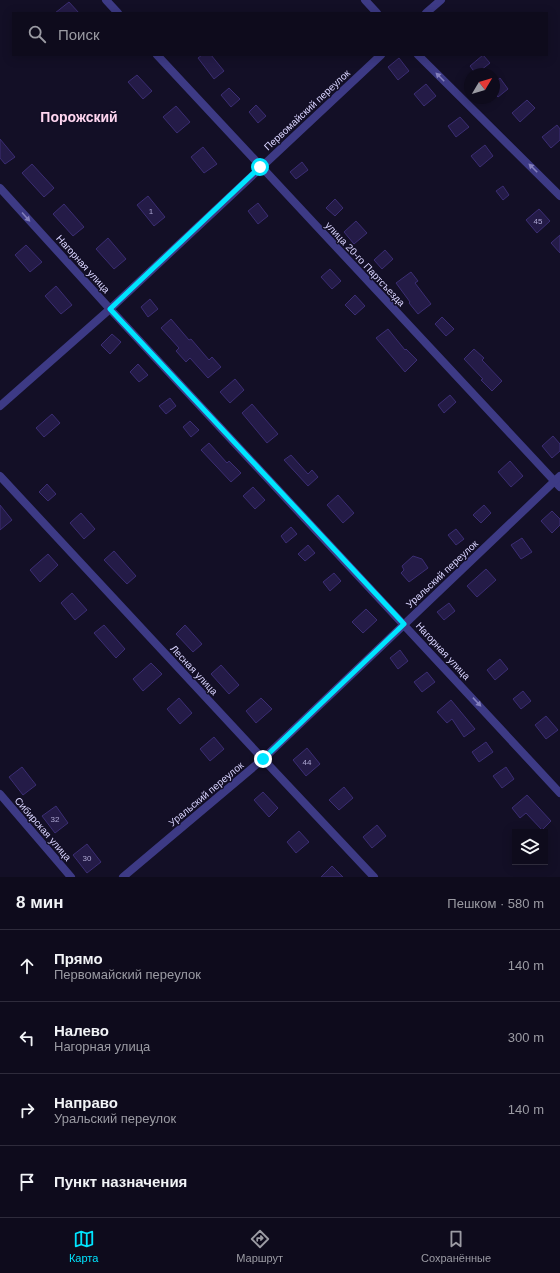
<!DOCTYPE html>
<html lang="ru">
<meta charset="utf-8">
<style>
:root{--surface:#0e0b1c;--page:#171425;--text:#f1f3f6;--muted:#9b9ba3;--line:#2e2b3b;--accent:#00e5ff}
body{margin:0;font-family:Arial,sans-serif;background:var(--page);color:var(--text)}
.controls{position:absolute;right:12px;bottom:12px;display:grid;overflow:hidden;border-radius:0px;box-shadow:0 2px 10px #0003}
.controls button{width:36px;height:36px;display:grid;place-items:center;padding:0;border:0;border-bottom:1px solid var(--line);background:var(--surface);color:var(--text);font:20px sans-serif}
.compass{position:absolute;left:464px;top:68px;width:36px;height:36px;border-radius:50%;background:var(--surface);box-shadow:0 2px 10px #0003;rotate:52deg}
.stop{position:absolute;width:12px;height:12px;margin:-9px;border:3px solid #00e5ff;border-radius:50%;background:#fff}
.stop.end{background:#00e5ff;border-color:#fff;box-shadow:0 1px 4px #0008}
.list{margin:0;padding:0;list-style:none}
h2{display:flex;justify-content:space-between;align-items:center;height:52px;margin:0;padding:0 16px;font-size:17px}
h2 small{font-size:13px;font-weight:400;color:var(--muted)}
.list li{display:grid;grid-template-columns:26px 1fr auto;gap:12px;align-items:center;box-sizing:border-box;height:72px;padding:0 16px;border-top:1px solid var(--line)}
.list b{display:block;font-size:15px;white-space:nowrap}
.list p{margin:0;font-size:13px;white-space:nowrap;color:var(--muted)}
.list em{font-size:13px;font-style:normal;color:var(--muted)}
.icon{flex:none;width:22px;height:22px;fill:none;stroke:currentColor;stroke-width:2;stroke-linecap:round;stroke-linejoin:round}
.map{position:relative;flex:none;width:560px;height:877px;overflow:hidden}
.search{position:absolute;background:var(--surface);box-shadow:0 2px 10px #0003;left:12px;right:12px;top:12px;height:44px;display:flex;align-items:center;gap:10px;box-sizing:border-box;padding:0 14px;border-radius:0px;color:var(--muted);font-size:15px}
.sheet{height:340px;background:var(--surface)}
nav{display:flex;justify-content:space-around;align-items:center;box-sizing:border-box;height:56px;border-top:1px solid var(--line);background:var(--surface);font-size:11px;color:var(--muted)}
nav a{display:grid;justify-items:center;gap:2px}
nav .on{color:var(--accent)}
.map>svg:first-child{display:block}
.building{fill:#241b47;stroke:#3b2d73}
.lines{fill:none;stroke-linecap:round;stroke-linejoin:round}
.street{stroke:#3d3a85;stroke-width:8}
.oneway{fill:#837fbc}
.route{stroke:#00e5ff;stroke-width:5}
.labels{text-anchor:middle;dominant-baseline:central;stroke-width:3;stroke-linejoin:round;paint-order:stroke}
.number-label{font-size:8px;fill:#aca6d1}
.street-label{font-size:10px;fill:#d9d4ff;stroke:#130f26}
.district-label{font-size:14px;font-weight:bold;fill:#ffd6f0;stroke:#130f26}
</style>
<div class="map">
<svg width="560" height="877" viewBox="0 0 560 877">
<rect width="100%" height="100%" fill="#130f26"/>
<g class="building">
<path d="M69 2 79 13H55Z"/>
<path d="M202 55H211L224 71 214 79 198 58Z"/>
<path d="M483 55 490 63 476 74 470 66Z"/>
<path d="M399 58 409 71 398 80 388 67Z"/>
<path d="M137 75 152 91 143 99 128 82Z"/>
<path d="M500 78 508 89 498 97 494 92V83Z"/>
<path d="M426 84 436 96 424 106 414 94Z"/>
<path d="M229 88 240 99 231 107 221 95Z"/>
<path d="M527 100 535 108 520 122 512 113Z"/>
<path d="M256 105 266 116 258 123 249 112Z"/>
<path d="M176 106 190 122 177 133 163 117Z"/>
<path d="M460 117 469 127 456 137 448 126Z"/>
<path d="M557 125 560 129V140L551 148 542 137Z"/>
<path d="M0 139 15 157 5 164 0 158Z"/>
<path d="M485 145 493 156 480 167 471 156Z"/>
<path d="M203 147 217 164 204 173 191 157Z"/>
<path d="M302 162 308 170 296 179 290 172Z"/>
<path d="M32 164 54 188 44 197 22 173Z"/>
<path d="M503 186 509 195 503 200 496 191Z"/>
<path d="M148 196 165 217 154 226 137 205Z"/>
<path d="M335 199 343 208 335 216 326 208Z"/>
<path d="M258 203 268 216 258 224 248 211Z"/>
<path d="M64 204 84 227 73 236 53 214Z"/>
<path d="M539 209 550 221 537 233 526 220Z"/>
<path d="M356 221 367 233 354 244 344 232Z"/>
<path d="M560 235V253L551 243Z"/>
<path d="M108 238 126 259 114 269 96 249Z"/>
<path d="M26 245 42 262 30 272 15 255Z"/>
<path d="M385 250 393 259 382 269 374 260Z"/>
<path d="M330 269 341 281 332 289 321 277Z"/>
<path d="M411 272 418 281 415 283 431 304 418 314 409 303 410 302 396 283Z"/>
<path d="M56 286 72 305 61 314 45 296Z"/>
<path d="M355 295 365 306 355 315 345 305Z"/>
<path d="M150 299 158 309 148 317 141 307Z"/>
<path d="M442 317 454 329 446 336 435 324Z"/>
<path d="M171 319 189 340 191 339 209 360 212 357 221 367 208 378 190 358 186 362 176 351 179 348 161 328Z"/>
<path d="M388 329 405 350 406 349 417 360 405 372 376 338Z"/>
<path d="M112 334 121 342 110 354 101 345Z"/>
<path d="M474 349 484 358 482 360 502 381 492 391 481 380 483 379 464 359Z"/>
<path d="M138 364 148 375 139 382 130 372Z"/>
<path d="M235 379 244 390 230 403 220 392Z"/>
<path d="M450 395 456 402 444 413 438 405Z"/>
<path d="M170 398 176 406 166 414 159 406Z"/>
<path d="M252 404 278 434 267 443 242 413Z"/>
<path d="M52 414 60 423 44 437 36 428Z"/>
<path d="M190 421 199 430 191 437 183 427Z"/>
<path d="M553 436 560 444V451L552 458 542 446Z"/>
<path d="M209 443 227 463 229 461 241 473 231 482 201 450Z"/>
<path d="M291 455 308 474 312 470 318 477 308 486 284 460Z"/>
<path d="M510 461 523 476 511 487 498 472Z"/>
<path d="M47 484 56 494 48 501 39 492Z"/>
<path d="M253 487 265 500 255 509 243 496Z"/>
<path d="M338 495 354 513 343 523 327 505Z"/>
<path d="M0 505 12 520 0 530Z"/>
<path d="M484 505 491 513 481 523 473 515Z"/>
<path d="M552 511 560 519V525L552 533 541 521Z"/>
<path d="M81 513 95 529 84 539 70 523Z"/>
<path d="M291 527 297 534 286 543 281 536Z"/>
<path d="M456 529 464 539 456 545 448 535Z"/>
<path d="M522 538 532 552 521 559 511 545Z"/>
<path d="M308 545 315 553 305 561 298 554Z"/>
<path d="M114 551 136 576 127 584 104 560Z"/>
<path d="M48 554 58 565 40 582 30 570Z"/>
<path d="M413 556 422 559 428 568 409 582 401 573 404 570 402 566Z"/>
<path d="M486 569 496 580 477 597 467 586Z"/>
<path d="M334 573 341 581 330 591 323 582Z"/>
<path d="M72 593 87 610 75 620 61 603Z"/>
<path d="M449 603 455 611 444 620 437 612Z"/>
<path d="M366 609 377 620 363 633 352 622Z"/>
<path d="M104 625 125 649 116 658 94 633Z"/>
<path d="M185 625 202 644 193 652 176 634Z"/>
<path d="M400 650 408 661 398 669 390 658Z"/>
<path d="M500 659 508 669 495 680 487 670Z"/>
<path d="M151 663 162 674 143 691 133 679Z"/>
<path d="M221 665 239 685 229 694 211 674Z"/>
<path d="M427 672 435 682 422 692 414 682Z"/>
<path d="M523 691 531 701 521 709 513 699Z"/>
<path d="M179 698 192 713 180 724 167 709Z"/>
<path d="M261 698 272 709 256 723 246 711Z"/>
<path d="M451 700 475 729 464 737 452 719 447 723 437 712Z"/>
<path d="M546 716 558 730 546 739 535 725Z"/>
<path d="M214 737 224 749 210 761 200 749Z"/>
<path d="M486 742 493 752 479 762 472 752Z"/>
<path d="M307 748 320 764 306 776 293 760Z"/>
<path d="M22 767 36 785 23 795 9 777Z"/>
<path d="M506 767 514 779 502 788 493 776Z"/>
<path d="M344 787 353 798 339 810 329 800Z"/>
<path d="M263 792 278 808 269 817 254 800Z"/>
<path d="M527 795 551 821 542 830 526 813 520 818 512 808Z"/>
<path d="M56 806 68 823 55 833 42 816Z"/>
<path d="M377 825 386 836 372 848 363 837Z"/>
<path d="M299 831 309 842 296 853 287 842Z"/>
<path d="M87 844 101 862 87 873 73 855Z"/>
<path d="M332 866 343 877H321Z"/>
</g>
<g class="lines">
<g class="street">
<path d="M106 0 118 13"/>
<path d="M365 0 377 13"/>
<path d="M426 13 441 0"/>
<path d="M157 55 560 487"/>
<path d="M418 55 560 196"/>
<path d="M0 188 110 309 560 793"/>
<path d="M0 406 110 309 381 55"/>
<path d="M0 476 263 759 374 877"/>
<path d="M0 794 71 877"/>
<path d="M123 877 263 759 560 476"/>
</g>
</g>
<defs><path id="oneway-solid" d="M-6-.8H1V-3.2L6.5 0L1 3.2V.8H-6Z"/></defs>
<g class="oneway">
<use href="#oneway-solid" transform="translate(440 77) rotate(-135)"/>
<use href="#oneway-solid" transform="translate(533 168) rotate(-135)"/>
<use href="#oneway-solid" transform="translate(26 217) rotate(48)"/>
<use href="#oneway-solid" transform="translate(477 702) rotate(47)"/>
</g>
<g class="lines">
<path class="route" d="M260 167 110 309 404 624 263 759"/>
</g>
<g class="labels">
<g class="number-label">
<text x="151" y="211">1</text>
<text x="538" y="221">45</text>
<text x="307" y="762">44</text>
<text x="55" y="819">32</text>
<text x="87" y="858">30</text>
</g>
<g class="street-label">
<text transform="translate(307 110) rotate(-43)">Первомайский переулок</text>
<text transform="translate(83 264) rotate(48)">Нагорная улица</text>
<text transform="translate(365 264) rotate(47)">улица 20-го Партсъезда</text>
<text transform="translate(442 574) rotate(-43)">Уральский переулок</text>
<text transform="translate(443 651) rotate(47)">Нагорная улица</text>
<text transform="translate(194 670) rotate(47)">Лесная улица</text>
<text transform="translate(206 794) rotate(-40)">Уральский переулок</text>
<text transform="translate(43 829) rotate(49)">Сибирская улица</text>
</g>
<g class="district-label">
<text x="79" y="117">Порожский</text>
</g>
</g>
</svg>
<div class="controls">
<button><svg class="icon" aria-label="layers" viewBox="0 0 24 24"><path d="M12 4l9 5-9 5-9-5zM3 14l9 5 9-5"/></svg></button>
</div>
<svg class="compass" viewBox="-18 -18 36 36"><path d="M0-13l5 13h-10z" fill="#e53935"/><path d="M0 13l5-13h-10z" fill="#9b9ba3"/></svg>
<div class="stop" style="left:260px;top:167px"></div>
<div class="stop end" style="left:263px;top:759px"></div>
<div class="search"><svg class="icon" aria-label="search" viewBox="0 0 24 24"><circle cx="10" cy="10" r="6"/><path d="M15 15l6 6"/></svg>Поиск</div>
</div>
<section class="sheet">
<h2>8 мин<small>Пешком · 580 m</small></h2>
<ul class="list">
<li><svg class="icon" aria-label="ahead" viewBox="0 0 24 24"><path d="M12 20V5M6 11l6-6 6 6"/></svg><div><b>Прямо</b><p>Первомайский переулок</p></div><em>140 m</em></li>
<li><svg class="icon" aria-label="left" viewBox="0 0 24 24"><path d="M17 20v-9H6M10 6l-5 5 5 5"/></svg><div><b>Налево</b><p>Нагорная улица</p></div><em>300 m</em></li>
<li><svg class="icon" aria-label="right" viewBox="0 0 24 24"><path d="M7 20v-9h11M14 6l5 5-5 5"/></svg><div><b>Направо</b><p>Уральский переулок</p></div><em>140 m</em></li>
<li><svg class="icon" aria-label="arrive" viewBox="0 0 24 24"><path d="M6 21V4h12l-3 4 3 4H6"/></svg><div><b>Пункт назначения</b></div></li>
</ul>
</section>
<nav>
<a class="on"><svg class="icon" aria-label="map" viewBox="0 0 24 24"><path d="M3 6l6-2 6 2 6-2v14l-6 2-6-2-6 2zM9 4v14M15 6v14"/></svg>Карта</a>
<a><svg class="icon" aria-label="directions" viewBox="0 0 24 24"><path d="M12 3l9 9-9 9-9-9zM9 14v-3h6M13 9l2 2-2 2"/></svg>Маршрут</a>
<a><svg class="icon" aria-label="saved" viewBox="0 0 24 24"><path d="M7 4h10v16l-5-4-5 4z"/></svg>Сохранённые</a>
</nav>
